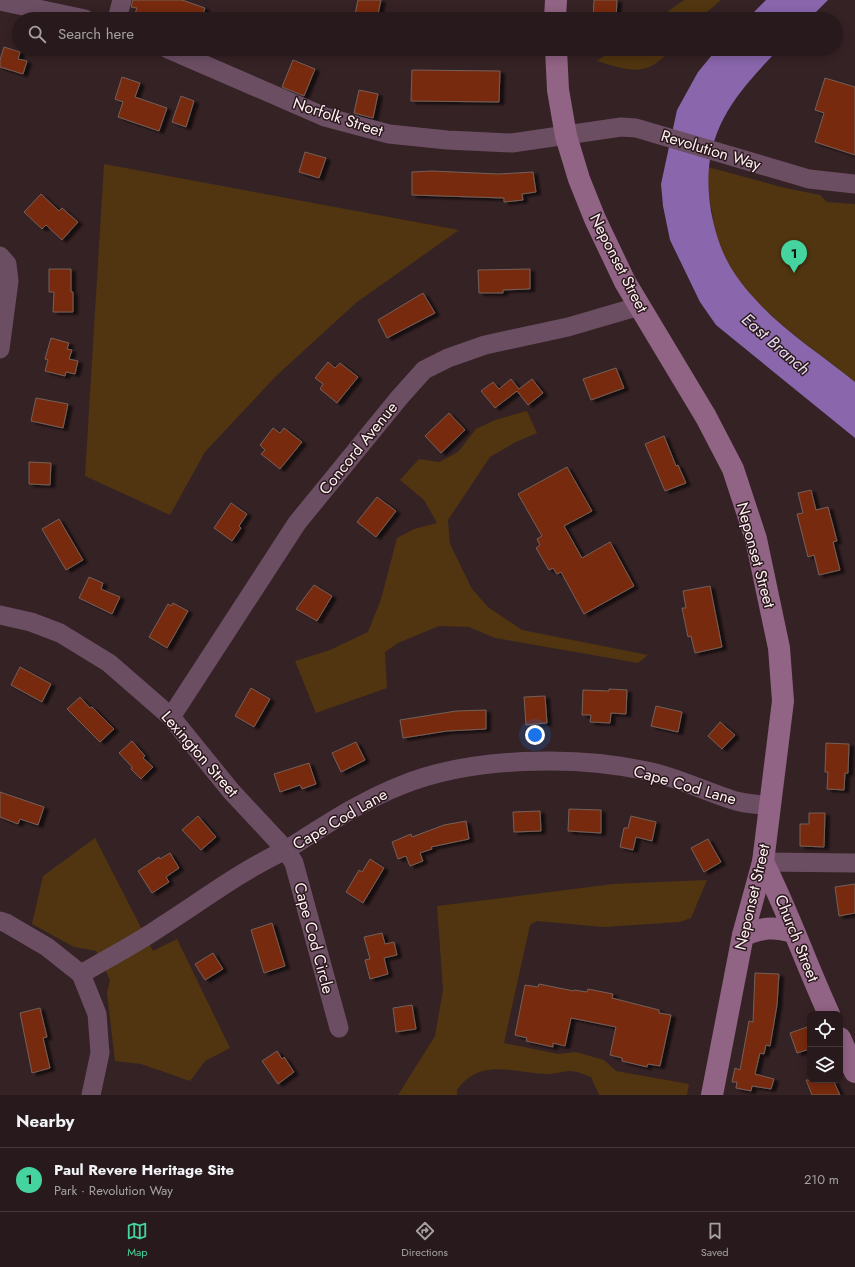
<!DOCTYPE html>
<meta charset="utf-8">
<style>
:root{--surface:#281a1c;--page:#302325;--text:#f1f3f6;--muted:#a5a1a3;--line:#44383b;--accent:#45d49f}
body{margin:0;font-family:Jost,sans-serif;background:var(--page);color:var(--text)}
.controls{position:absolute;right:12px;bottom:12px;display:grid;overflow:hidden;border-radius:8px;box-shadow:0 2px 10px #0003}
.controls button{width:36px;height:36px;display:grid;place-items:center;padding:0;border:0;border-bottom:1px solid var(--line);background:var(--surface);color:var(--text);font:20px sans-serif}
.you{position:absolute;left:535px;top:735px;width:14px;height:14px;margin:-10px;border:3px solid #fff;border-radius:50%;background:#1a73e8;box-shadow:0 0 0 6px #1a73e833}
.badge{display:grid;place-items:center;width:26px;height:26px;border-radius:50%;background:var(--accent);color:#111;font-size:13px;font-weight:700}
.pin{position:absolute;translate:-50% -33px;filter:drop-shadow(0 1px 2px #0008)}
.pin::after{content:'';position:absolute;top:21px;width:14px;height:12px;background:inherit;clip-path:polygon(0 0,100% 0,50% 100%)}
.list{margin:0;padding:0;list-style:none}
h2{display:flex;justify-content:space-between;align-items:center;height:52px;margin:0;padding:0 16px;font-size:17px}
h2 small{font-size:13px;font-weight:400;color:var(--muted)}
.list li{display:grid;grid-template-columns:26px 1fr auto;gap:12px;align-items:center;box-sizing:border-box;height:64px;padding:0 16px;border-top:1px solid var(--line)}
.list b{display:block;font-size:15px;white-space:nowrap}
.list p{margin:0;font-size:13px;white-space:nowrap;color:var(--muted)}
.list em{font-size:13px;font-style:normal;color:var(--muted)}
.icon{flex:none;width:22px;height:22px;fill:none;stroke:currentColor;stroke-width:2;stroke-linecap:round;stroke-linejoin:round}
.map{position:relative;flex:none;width:855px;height:1095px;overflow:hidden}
.search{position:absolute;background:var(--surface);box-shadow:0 2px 10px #0003;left:12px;right:12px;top:12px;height:44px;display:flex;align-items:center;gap:10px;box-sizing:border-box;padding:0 14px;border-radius:22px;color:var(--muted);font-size:15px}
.sheet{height:116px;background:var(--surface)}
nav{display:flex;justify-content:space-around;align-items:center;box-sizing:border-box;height:56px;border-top:1px solid var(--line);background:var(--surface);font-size:11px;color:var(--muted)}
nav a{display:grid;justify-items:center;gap:2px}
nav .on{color:var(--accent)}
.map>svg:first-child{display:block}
.green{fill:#503510}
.water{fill:#8a66ad}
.building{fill:#772c0f;stroke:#755f58;filter:url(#shadow)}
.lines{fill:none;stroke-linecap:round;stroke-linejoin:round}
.minor{stroke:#6c4e63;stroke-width:19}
.secondary{stroke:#916384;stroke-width:22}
.labels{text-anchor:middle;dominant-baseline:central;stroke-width:3;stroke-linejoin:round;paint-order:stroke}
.street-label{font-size:16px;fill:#fef0f2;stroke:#2b181c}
.water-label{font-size:17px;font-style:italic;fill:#e5dcf0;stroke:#2b181c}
</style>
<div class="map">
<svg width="855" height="1095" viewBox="0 0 855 1095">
<defs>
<filter id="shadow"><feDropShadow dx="4.5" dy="2.5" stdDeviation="1" flood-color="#0009"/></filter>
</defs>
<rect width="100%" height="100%" fill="#352225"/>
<g class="green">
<path d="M684 0H721L699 19H657Z"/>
<path d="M614 49H671C647 78 630 71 597 61Z"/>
<path d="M104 164 459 230 357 302 276 376 205 452 170 515 85 476Z"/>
<path d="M708 167 781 187 820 195 827 202 855 204V382C813 348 750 308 725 259 717 244 714 229 712 212 709 197 707 182 708 167Z"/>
<path d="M527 411 537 433 516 442 490 457 448 520 450 544 472 589 488 607 522 630 648 655 638 663 495 638 469 627 439 626 398 643 385 652 387 688 316 713 295 661 330 650 368 632 381 599 397 538 414 529 437 523 424 500 400 480 419 459 439 462 458 452 476 429 495 420Z"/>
<path d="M95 838 153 951 177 939 230 1048 205 1061 190 1081 141 1064 115 1061 107 993 110 980 96 951 74 947 32 924 43 876Z"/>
<path d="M707 880 691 918 680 922 603 927 537 921 530 925 504 1043 558 1054 576 1052 604 1060 616 1071 689 1084 687 1095H599L591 1077C585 1075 577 1071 570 1071 563 1071 556 1074 549 1074 515 1074 481 1056 457 1090V1095H398L435 1036 443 990 437 906 613 884Z"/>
</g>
<g class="water">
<path d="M766 0H828L809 19H747Z"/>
<path d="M717 49H779C730 99 699 138 711 211 718 248 729 271 755 299 782 330 823 356 855 382V438L716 325 700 302 670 240 663 206 661 184 677 110 698 72Z"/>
</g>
<g class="building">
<path d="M133 0H182L205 8 201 19H188L167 15 176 19H133L137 8 131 7Z"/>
<path d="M358 0H381L377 19H354Z"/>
<path d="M594 0H617L616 19H593Z"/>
<path d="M4 47 20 52 18 59 27 61 23 74 0 67V60Z"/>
<path d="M293 60 315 69 304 96 282 87Z"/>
<path d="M412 70 500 71 499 102 411 101Z"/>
<path d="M122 77 140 83 135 97 167 108 159 131 118 117 123 102 115 99Z"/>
<path d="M825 78 855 87V155L815 142 824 113 815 110Z"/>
<path d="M359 90 378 94 373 118 354 113Z"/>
<path d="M181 96 194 101 186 127 172 122Z"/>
<path d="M305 152 326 158 319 178 299 172Z"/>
<path d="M432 171 499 174 533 172 536 192 522 194 523 200 504 202V198L412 195V172Z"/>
<path d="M41 194 59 211 62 208 78 222 62 240 46 225 42 229 24 212Z"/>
<path d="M49 269H71V292H73V312H53L54 292H49Z"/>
<path d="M530 269V289L503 290V293H479L478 270Z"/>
<path d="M423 293 435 313 387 338 378 320Z"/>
<path d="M51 338 69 343 67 349 72 350 69 359 78 361 75 374 66 372 65 376 45 371 48 360 45 359Z"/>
<path d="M328 362 335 368 340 363 358 377 337 403 320 389 323 384 315 378Z"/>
<path d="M616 368 624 388 591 400 583 379Z"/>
<path d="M511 379 519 389 532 379 543 393 528 405 517 391 495 408 481 391 493 382 499 389Z"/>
<path d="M36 398 68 404 63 428 31 421Z"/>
<path d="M449 413 465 430 441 453 425 436Z"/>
<path d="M273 428 280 433 284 428 302 442 280 469 261 454 265 450 260 445Z"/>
<path d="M664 436 676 466 678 465 686 483 665 491 645 444Z"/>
<path d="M29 462 51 463 50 485 29 484Z"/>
<path d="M567 467 592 511 564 526 582 558 610 542 634 586 584 614 561 572 557 574 553 568 549 570 536 548 540 545 537 539 542 536 518 494Z"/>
<path d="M811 490 816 510 828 507 837 541 833 542 840 570 819 575 814 555 808 557 797 514 803 513 798 493Z"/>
<path d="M377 497 396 511 376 537 357 522Z"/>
<path d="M231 503 247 514 239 526 241 528 232 541 214 528Z"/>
<path d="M59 519 83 560 66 570 42 529Z"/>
<path d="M89 577 103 583 101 589 120 597 112 614 79 598Z"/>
<path d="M314 585 332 596 317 621 296 609Z"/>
<path d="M710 586 722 647 695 653 691 636 688 637 682 608H686L683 591Z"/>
<path d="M173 603 188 611 167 648 149 637 168 604 171 606Z"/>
<path d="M20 667 51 684 42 702 11 685Z"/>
<path d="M251 688 270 699 254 727 235 716Z"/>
<path d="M609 689 627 690 626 714 611 713 610 723 590 722 591 715H582L583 690 609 691Z"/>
<path d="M545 696 547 723 526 725 524 697Z"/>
<path d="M80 697 90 708 92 707 114 729 100 742 67 709Z"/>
<path d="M656 706 682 712 678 732 651 726Z"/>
<path d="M486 710V729L447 731 403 738 400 720 456 711Z"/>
<path d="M720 722 735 735 722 749 708 736Z"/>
<path d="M132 741 145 756 143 758 153 767 141 779 131 769 132 767 119 753Z"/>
<path d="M356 742 365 760 341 772 332 753Z"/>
<path d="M826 743 849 744 848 773H845L844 790 827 789 828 772H825Z"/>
<path d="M309 763 316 784 302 789 300 785 280 792 274 774Z"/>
<path d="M0 792 44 807 38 825 20 819 18 824 0 817Z"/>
<path d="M569 809 601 810V833L568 831Z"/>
<path d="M540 811 541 831 514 832 513 812Z"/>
<path d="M809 813H825L824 847 800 846V824H809Z"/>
<path d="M198 816 216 837 201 850 182 830Z"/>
<path d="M631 816 656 822 652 841 636 837 633 850 620 847 624 828H628Z"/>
<path d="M466 821 469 839 431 847 432 849 420 853 423 861 410 866 406 856 398 859 392 842 411 834 412 837 444 825Z"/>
<path d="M708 839 721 862 704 872 691 848Z"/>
<path d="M170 853 179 868 166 877 169 882 152 893 138 871 159 857 160 859Z"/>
<path d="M370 859 384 868 363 903 346 892 359 870 362 872Z"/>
<path d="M855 884V913L839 916 835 887Z"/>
<path d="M272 923 285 966 264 973 251 930Z"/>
<path d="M382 933 385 944 394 942 397 955 384 958 388 974 370 979 365 960 370 959 364 937Z"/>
<path d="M213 953 223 969 205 980 195 964Z"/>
<path d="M755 973 779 974 777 1005 770 1046 766 1045 764 1054 760 1053 755 1074 774 1079 771 1089 752 1086 751 1091 736 1088 737 1082H732L735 1068 740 1070 749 1021 753 1022Z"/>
<path d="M539 984 574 991V990L587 992 588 989 613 994 612 998 659 1010V1013L671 1015 660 1066 648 1064 647 1067 622 1061V1058L610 1055 616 1027 571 1018 565 1046 553 1043V1047L526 1041 527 1038 515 1035 525 985 538 987Z"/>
<path d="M412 1005 416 1029 396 1032 393 1008Z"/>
<path d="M40 1008 47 1037 43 1038 50 1068 32 1073 20 1013Z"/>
<path d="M810 1026V1049L797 1053 790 1033Z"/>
<path d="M277 1051 282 1059 284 1057 294 1072 278 1084 262 1061Z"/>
<path d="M806 1080H833L840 1095H812Z"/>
</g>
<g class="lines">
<g class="minor">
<path d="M0 1 85 19"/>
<path d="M117 19 122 0"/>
<path d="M168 49 325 117 389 134 447 140 512 143 621 127 636 128 809 179 855 184"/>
<path d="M0 256 7 264 9 281 0 349"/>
<path d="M0 615 31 622 60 633 109 663 171 717 231 791 286 850 294 863 339 1028"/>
<path d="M171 717 297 523 399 398 424 370 448 358 485 345 568 327 640 306"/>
<path d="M763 862 855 863"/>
<path d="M0 921 6 923 47 947 81 974 97 1014 100 1053 91 1095"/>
<path d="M81 974C108 958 136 944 162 926 203 900 242 870 286 850 324 826 361 801 402 785 471 757 575 755 647 771 677 777 706 792 736 801 747 804 758 804 769 806"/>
</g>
<g class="secondary">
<path d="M555 19 556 0"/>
<path d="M556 49 558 90 566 136 579 179 595 219 625 282 706 417 733 469 756 539 779 648 783 701 763 862 743 935 712 1095"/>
<path d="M763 862C788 911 806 964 829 1014"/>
<path d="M743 935C763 928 772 926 793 932"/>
<path d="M840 1038 855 1072"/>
</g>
</g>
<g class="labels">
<g class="street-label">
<text transform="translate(338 117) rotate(18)">Norfolk Street</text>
<text transform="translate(711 150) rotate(17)">Revolution Way</text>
<text transform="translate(619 263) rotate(63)">Neponset Street</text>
<text transform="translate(358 448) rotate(-51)">Concord Avenue</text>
<text transform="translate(756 555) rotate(75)">Neponset Street</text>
<text transform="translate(200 754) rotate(49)">Lexington Street</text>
<text transform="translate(685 785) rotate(16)">Cape Cod Lane</text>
<text transform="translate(340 819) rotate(-30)">Cape Cod Lane</text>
<text transform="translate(752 897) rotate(-77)">Neponset Street</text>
<text transform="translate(314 938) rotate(75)">Cape Cod Circle</text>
<text transform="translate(797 938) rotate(68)">Church Street</text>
</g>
<g class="water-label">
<text transform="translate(776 344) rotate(41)">East Branch</text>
</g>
</g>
</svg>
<div class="controls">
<button><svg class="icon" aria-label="locate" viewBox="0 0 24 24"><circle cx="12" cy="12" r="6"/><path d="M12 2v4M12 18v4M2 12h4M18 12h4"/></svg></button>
<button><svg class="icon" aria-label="layers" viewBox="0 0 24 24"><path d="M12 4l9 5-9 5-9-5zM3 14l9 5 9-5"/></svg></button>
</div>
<div class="you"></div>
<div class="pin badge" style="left:794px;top:273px">1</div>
<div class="search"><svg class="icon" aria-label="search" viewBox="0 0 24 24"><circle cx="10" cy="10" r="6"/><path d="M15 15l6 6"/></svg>Search here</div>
</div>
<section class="sheet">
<h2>Nearby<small></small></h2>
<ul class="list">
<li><span class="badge">1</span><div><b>Paul Revere Heritage Site</b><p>Park · Revolution Way</p></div><em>210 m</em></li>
</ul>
</section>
<nav>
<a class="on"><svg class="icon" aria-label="map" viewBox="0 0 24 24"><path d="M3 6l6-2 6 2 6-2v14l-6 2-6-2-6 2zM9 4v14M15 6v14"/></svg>Map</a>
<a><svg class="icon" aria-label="directions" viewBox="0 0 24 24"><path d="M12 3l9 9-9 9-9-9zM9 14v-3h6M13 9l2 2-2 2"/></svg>Directions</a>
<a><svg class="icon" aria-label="saved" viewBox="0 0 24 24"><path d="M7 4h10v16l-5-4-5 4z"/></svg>Saved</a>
</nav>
